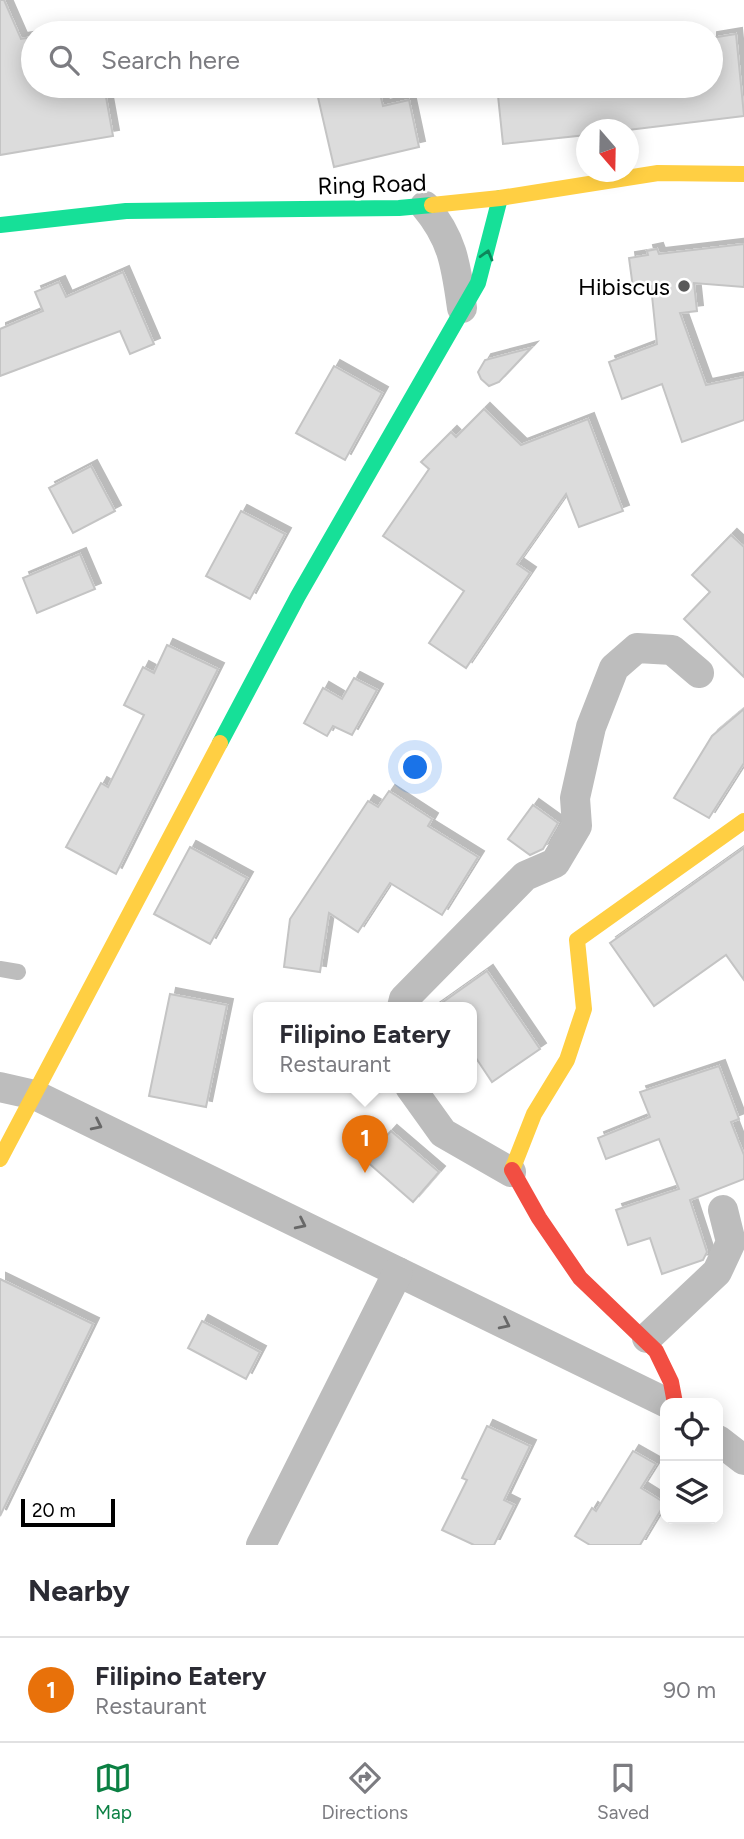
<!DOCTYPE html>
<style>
:root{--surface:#fff;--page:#f2f2f3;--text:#2b2b33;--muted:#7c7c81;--line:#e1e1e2;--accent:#0b8043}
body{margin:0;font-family:Figtree,sans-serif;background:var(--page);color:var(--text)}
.controls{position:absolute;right:21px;bottom:21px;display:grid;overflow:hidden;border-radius:14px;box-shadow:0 4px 18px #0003}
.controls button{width:63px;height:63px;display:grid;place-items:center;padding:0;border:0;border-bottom:2px solid var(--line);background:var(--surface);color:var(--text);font:35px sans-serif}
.compass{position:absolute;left:576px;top:119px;width:63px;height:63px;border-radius:50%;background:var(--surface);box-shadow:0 4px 18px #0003;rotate:160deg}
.scale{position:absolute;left:21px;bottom:18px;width:94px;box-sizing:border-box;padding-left:7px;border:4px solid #000;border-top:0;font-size:19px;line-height:24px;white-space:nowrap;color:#000;-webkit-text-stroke:5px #fff;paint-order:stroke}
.you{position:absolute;left:416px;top:768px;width:24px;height:24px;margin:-18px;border:5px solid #fff;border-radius:50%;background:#1a73e8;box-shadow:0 0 0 10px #1a73e833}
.badge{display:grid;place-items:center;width:46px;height:46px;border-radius:50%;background:var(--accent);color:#fff;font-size:23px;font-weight:700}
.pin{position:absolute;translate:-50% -58px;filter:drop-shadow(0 2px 4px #0008)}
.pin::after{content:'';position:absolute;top:37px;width:24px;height:21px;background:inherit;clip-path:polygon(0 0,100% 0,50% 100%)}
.popup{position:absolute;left:253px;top:1002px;width:224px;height:91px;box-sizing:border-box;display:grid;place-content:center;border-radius:14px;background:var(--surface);filter:drop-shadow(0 2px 5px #0005);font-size:23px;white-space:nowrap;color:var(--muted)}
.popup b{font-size:26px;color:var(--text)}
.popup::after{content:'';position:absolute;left:50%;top:100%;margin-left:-14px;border:14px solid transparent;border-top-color:var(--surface)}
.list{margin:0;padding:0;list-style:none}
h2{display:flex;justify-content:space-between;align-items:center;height:91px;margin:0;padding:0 28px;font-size:30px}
h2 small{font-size:23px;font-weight:400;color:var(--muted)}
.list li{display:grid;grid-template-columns:46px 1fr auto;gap:21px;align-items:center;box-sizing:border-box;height:105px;padding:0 28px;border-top:2px solid var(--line)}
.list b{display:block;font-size:26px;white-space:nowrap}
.list p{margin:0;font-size:23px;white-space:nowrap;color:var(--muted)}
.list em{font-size:23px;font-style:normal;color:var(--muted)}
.icon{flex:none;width:38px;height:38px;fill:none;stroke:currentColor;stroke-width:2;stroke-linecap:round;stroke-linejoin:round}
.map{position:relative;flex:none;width:744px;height:1545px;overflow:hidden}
.search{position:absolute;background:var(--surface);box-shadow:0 4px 18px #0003;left:21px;right:21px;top:21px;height:77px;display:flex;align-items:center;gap:18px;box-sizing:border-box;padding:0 24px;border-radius:38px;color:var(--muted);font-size:26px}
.sheet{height:196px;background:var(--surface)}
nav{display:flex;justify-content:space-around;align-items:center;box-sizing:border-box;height:98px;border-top:2px solid var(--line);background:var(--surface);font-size:19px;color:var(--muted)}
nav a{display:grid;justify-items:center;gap:4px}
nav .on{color:var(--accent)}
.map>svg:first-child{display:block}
.building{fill:#dcdcdc;stroke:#c4c4c4;stroke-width:2;filter:url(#shadow)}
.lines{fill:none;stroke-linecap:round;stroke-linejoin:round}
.lane{stroke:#bdbdbd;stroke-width:16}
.street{stroke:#bdbdbd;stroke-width:30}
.fast{stroke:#16e098;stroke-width:16}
.slow{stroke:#ffcf43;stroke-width:16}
.jam{stroke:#f24e42;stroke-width:16}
.oneway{stroke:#0d865b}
.oneway2{stroke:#686868}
.poi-dot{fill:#595959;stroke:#fff;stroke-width:2.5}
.labels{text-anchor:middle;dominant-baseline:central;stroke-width:5;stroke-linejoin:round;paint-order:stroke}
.street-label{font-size:24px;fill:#000;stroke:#fff}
.poi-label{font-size:24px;fill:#000;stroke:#fff;text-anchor:end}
</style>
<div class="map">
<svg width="744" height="1545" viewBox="0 0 744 1545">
<defs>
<filter id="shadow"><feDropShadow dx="6" dy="-6" stdDeviation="0" flood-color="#0004"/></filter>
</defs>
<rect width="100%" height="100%" fill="#fff"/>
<g class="building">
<path d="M0 0H4L21 39 33 37V86H104L113 136 0 155Z"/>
<path d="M736 34 744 116 628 130H586V135L503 144 497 86H711V38Z"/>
<path d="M350 86H378L383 106 409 100 419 147 334 167 317 93Z"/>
<path d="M744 244V287L694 283 697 311 680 313 706 385 744 377V420L682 442 662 384 622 399 609 362 657 344 651 286 633 288 629 258 648 255 647 251 657 249 659 254Z"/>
<path d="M123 272 154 344 130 354 120 331 0 376V329L43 311 35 292 59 282 66 297Z"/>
<path d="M531 348 499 382 489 386 481 379 478 372 485 360Z"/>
<path d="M334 366 382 393 345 460 296 433Z"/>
<path d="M484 409 521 445 588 419 623 511 579 527 566 494 517 564 530 573 466 668 429 643 464 591 383 536 429 469 421 462 451 432 456 437Z"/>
<path d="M91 466 115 511 73 533 49 488Z"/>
<path d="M241 511 285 534 250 599 206 576Z"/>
<path d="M731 535 744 547V677L684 619 710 592 692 575Z"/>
<path d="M80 554 95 589 37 613 23 578Z"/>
<path d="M167 645 218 669 116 874 66 847 101 783 108 787 144 715 124 705 143 667 154 673Z"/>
<path d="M354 678 377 690 352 735 333 726 327 736 304 723 323 688 342 699Z"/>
<path d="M744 709V763L709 818 674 798 712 736Z"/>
<path d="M389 791 432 819 428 826 478 857 442 915 390 883 358 932 329 913 320 972 284 967 290 919 368 801 378 807Z"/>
<path d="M533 805 558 823 543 849 530 855 508 839Z"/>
<path d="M190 847 247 878 210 944 154 914Z"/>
<path d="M744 848V980L726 955 654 1006 610 943Z"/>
<path d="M487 971 540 1049 492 1082 472 1052V1007H436Z"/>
<path d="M170 994 227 1005 206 1107 149 1096Z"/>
<path d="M719 1066 739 1119 731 1122 744 1155V1179L690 1200 707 1252 703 1260 662 1274 650 1238 628 1245 616 1210 679 1189 659 1139 606 1159 598 1138 650 1117 640 1092Z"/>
<path d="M391 1131 439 1172 413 1202 365 1160Z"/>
<path d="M0 1279 93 1324 0 1516Z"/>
<path d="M202 1321 260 1352 246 1379 188 1348Z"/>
<path d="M487 1426 530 1446 504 1500 514 1505 494 1545H474L442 1530 467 1480 462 1478Z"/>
<path d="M633 1451 656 1464 641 1488 665 1503 640 1545H590L575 1536 592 1508 596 1511Z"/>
</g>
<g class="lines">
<path class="lane" d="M0 969 18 972"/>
<g class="street">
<path d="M425 206C453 239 456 266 462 308"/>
<path d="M402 1007 404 999 525 876 555 863 577 826 575 798 591 727 614 668 637 648 672 650 699 673"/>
<path d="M0 1087 35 1095 667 1403"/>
<path d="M410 1087 443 1133 511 1172"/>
<path d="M647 1338 717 1272 731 1242 723 1210"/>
<path d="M718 1440 744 1460"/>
<path d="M261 1545 398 1272"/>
</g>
<g class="fast">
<path d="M0 225 126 211 399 208 432 205"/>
<path d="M220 743 298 596 478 283 500 198"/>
</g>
<g class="slow">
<path d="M432 205 500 198 658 173 744 174"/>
<path d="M0 1159 220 743"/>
<path d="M512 1170 534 1114 567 1060 584 1009 577 940 744 821"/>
</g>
<path class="jam" d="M512 1170 539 1218 580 1278 656 1351 671 1382 675 1403"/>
</g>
<defs><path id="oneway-chevron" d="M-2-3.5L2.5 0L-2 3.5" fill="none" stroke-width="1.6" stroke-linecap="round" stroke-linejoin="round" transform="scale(1.75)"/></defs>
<use class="oneway" href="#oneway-chevron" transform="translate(487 255) rotate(-74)"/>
<g class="oneway2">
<use href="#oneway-chevron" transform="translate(97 1125) rotate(26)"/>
<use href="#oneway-chevron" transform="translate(301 1224) rotate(26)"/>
<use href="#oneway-chevron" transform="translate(505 1324) rotate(26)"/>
</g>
<circle class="poi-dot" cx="684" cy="286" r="7"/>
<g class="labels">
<g class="street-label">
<text transform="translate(372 184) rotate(-2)">Ring Road</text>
</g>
<g class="poi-label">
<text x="670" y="286">Hibiscus</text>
</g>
</g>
</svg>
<div class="controls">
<button><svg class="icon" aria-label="locate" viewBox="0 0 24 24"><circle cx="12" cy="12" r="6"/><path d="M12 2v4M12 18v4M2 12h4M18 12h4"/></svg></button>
<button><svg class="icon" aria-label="layers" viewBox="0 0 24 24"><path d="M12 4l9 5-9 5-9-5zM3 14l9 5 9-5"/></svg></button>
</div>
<svg class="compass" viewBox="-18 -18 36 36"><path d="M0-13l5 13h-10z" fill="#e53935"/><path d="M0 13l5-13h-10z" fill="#7c7c81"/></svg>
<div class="scale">20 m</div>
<div class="you"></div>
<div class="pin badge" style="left:365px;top:1173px;background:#e8710a">1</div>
<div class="popup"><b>Filipino Eatery</b>Restaurant</div>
<div class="search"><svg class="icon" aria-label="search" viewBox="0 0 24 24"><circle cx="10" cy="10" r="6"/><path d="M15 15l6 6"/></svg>Search here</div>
</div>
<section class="sheet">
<h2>Nearby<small></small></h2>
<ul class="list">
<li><span class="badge" style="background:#e8710a">1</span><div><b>Filipino Eatery</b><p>Restaurant</p></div><em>90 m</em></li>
</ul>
</section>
<nav>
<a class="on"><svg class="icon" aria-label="map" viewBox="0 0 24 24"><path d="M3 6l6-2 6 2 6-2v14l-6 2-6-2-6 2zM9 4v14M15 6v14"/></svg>Map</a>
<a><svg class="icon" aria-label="directions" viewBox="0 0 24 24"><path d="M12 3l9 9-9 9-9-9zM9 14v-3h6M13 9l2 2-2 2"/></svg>Directions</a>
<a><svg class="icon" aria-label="saved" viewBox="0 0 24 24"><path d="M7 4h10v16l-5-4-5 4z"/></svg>Saved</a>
</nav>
